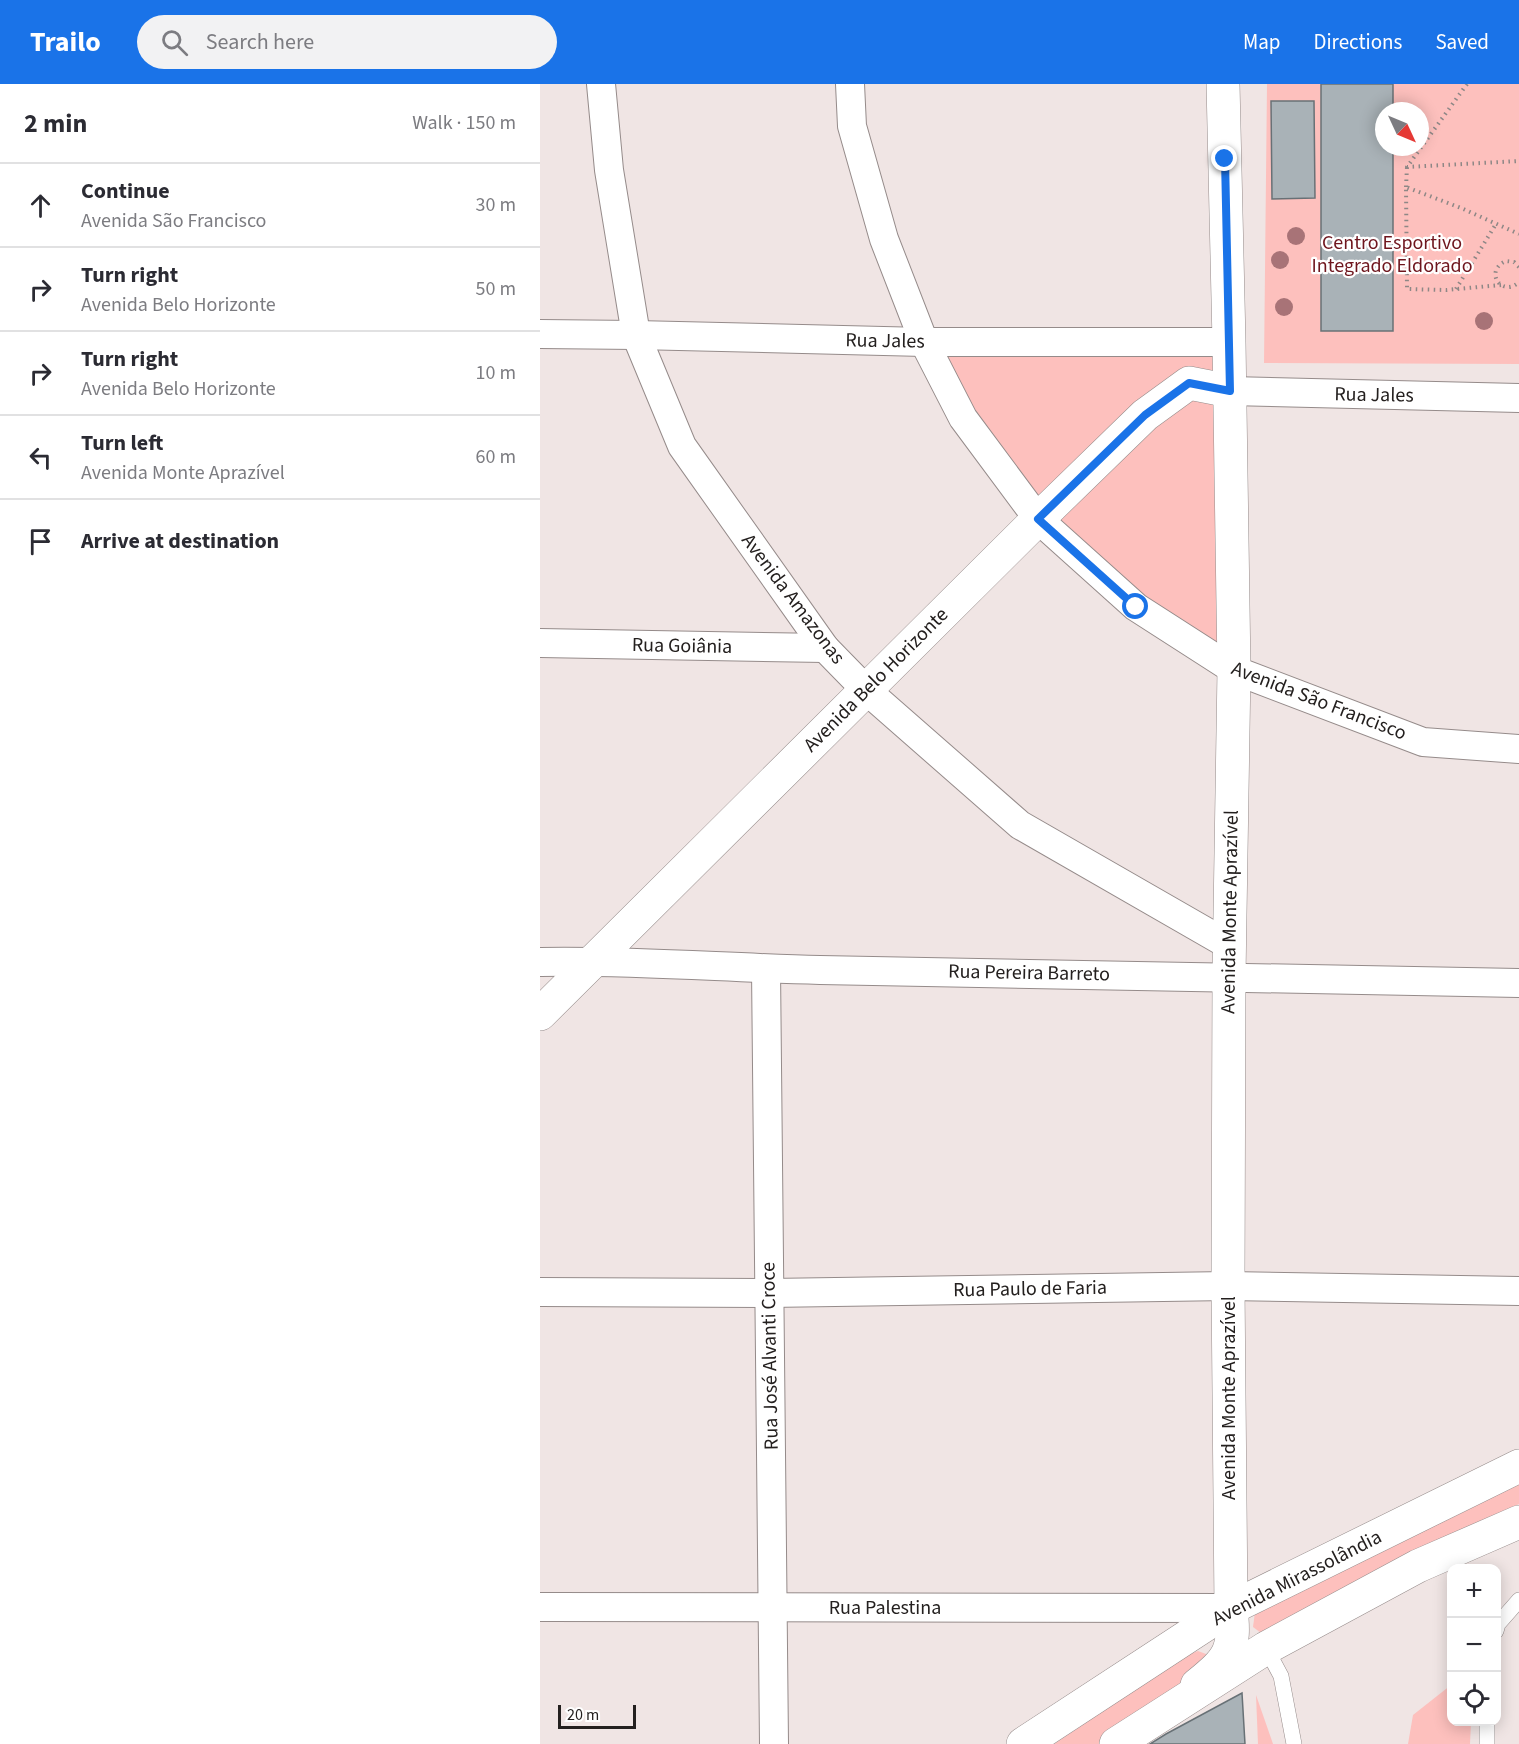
<!DOCTYPE html>
<meta charset="utf-8">
<style>
:root{--surface:#fff;--page:#f2f2f3;--text:#2b2b33;--muted:#7c7c81;--line:#e1e1e2;--accent:#1a73e8}
body{margin:0;font-family:"Source Sans 3",sans-serif;background:var(--page);color:var(--text)}
.controls{position:absolute;right:18px;bottom:18px;display:grid;overflow:hidden;border-radius:12px;box-shadow:0 3px 15px #0003}
.controls button{width:54px;height:54px;display:grid;place-items:center;padding:0;border:0;border-bottom:2px solid var(--line);background:var(--surface);color:var(--text);font:30px sans-serif}
.compass{position:absolute;left:835px;top:18px;width:54px;height:54px;border-radius:50%;background:var(--surface);box-shadow:0 3px 15px #0003;rotate:134deg}
.scale{position:absolute;left:18px;bottom:15px;width:78px;box-sizing:border-box;padding-left:6px;border:3px solid #24201f;border-top:0;font-size:16px;line-height:21px;white-space:nowrap;color:#24201f;-webkit-text-stroke:4px #fff;paint-order:stroke}
.stop{position:absolute;width:18px;height:18px;margin:-14px;border:4px solid #1a73e8;border-radius:50%;background:#fff}
.stop.end{background:#1a73e8;border-color:#fff;box-shadow:0 2px 6px #0008}
.list{margin:0;padding:0;list-style:none}
h2{display:flex;justify-content:space-between;align-items:center;height:78px;margin:0;padding:0 24px;font-size:26px}
h2 small{font-size:20px;font-weight:400;color:var(--muted)}
.list li{display:grid;grid-template-columns:39px 1fr auto;gap:18px;align-items:center;box-sizing:border-box;height:84px;padding:0 24px;border-top:2px solid var(--line)}
.list b{display:block;font-size:22px;white-space:nowrap}
.list p{margin:0;font-size:20px;white-space:nowrap;color:var(--muted)}
.list em{font-size:20px;font-style:normal;color:var(--muted)}
.icon{flex:none;width:33px;height:33px;fill:none;stroke:currentColor;stroke-width:2;stroke-linecap:round;stroke-linejoin:round}
.map{position:relative;flex:none;width:979px;height:1660px;overflow:hidden}
header{display:flex;align-items:center;gap:36px;box-sizing:border-box;height:84px;padding:0 30px;background:var(--accent);color:#fff}
header strong{font-size:28px}
nav{display:flex;gap:33px;margin-inline-start:auto;font-size:21px}
.search{width:420px;height:54px;background:var(--page);display:flex;align-items:center;gap:15px;box-sizing:border-box;padding:0 21px;border-radius:33px;color:var(--muted);font-size:22px}
main{display:flex}
aside{flex:1;background:var(--surface)}
.map>svg:first-child{display:block}
.green{fill:#fdc0bd;fill-rule:evenodd}
.building{fill:#a9b2b7;stroke:#687176;stroke-width:1.5}
.lines{fill:none;stroke-linecap:round;stroke-linejoin:round}
.service-casing{stroke:#958b8a;stroke-width:16}
.minor-casing{stroke:#958b8a;stroke-width:30}
.tertiary-casing{stroke:#958b8a;stroke-width:34}
.secondary-casing{stroke:#958b8a;stroke-width:34}
.path{stroke:#8e8786;stroke-width:4;stroke-dasharray:1.5 4.5;stroke-linecap:butt}
.service{stroke:#fff;stroke-width:15}
.minor{stroke:#fff;stroke-width:28}
.tertiary{stroke:#fff;stroke-width:33}
.secondary{stroke:#fff;stroke-width:33}
.tree{fill:#a87377}
.route{stroke:#1a73e8;stroke-width:8}
.labels{text-anchor:middle;dominant-baseline:central;stroke-width:4.5;stroke-linejoin:round;paint-order:stroke}
.park-label{font-size:20px;fill:#6e151d;stroke:#fff}
.street-label{font-size:20px;fill:#24201f;stroke:#fff}
</style>
<header>
<strong>Trailo</strong>
<div class="search"><svg class="icon" aria-label="search" viewBox="0 0 24 24"><circle cx="10" cy="10" r="6"/><path d="M15 15l6 6"/></svg>Search here</div>
<nav><a>Map</a><a>Directions</a><a>Saved</a></nav>
</header>
<main>
<aside>
<h2>2 min<small>Walk · 150 m</small></h2>
<ul class="list">
<li><svg class="icon" aria-label="ahead" viewBox="0 0 24 24"><path d="M12 20V5M6 11l6-6 6 6"/></svg><div><b>Continue</b><p>Avenida São Francisco</p></div><em>30 m</em></li>
<li><svg class="icon" aria-label="right" viewBox="0 0 24 24"><path d="M7 20v-9h11M14 6l5 5-5 5"/></svg><div><b>Turn right</b><p>Avenida Belo Horizonte</p></div><em>50 m</em></li>
<li><svg class="icon" aria-label="right" viewBox="0 0 24 24"><path d="M7 20v-9h11M14 6l5 5-5 5"/></svg><div><b>Turn right</b><p>Avenida Belo Horizonte</p></div><em>10 m</em></li>
<li><svg class="icon" aria-label="left" viewBox="0 0 24 24"><path d="M17 20v-9H6M10 6l-5 5 5 5"/></svg><div><b>Turn left</b><p>Avenida Monte Aprazível</p></div><em>60 m</em></li>
<li><svg class="icon" aria-label="arrive" viewBox="0 0 24 24"><path d="M6 21V4h12l-3 4 3 4H6"/></svg><div><b>Arrive at destination</b></div></li>
</ul>
</aside>
<div class="map">
<svg width="979" height="1660" viewBox="0 0 979 1660">
<rect width="100%" height="100%" fill="#f0e5e4"/>
<g class="green">
<path d="M727 0H979V280L724 279ZM844 27H880V63H844Z"/>
<path d="M387 259 688 260V306L648 298 498 432Z"/>
<path d="M650 301 688 309 692 583 501 435Z"/>
<path d="M979 1397V1420L725 1552 713 1543 715 1528Z"/>
<path d="M658 1567 666 1570 671 1577 668 1587 559 1660H514L645 1572Z"/>
<path d="M911 1601 912 1638H931L930 1660H868L873 1631Z"/>
<path d="M716 1611 733 1660H718Z"/>
</g>
<g class="building">
<path d="M781 0H853V27H844V63H853V247H781Z"/>
<path d="M731 17H774L775 114 732 115Z"/>
<path d="M702 1609 705 1660H610L626 1650Z"/>
</g>
<g class="lines">
<defs>
<g id="service">
<path d="M956 1547 958 1540 979 1516"/>
<path d="M726 1564 741 1592 754 1660"/>
<path d="M947 1660V1638"/>
</g>
<g id="minor">
<path d="M61 0 69 86 96 251 142 362 285 564 326 606 480 741 689 861"/>
<path d="M310 0 312 42 344 155 384 258 423 334 498 435 596 523 694 586 883 658 979 665"/>
<path d="M0 250 96 251 384 258H689"/>
<path d="M690 307 979 314"/>
<path d="M0 559 285 564"/>
<path d="M0 878C93 876 187 884 280 886 513 889 746 893 979 899"/>
<path d="M226 885 234 1660"/>
<path d="M0 1208 229 1209 688 1202 979 1207"/>
<path d="M0 1523 691 1524"/>
</g>
<g id="tertiary">
<path d="M0 930 498 435 605 331 649 299 690 307"/>
<path d="M657 1601C689 1575 696 1567 691 1524L688 1202 689 892 694 586 689 258 683 0"/>
</g>
<g id="secondary">
<path d="M483 1660 691 1524 979 1382"/>
<path d="M576 1660 726 1564 878 1482 979 1438"/>
</g>
</defs>
<use href="#service" class="service-casing"/>
<use href="#minor" class="minor-casing"/>
<use href="#tertiary" class="tertiary-casing"/>
<use href="#secondary" class="secondary-casing"/>
<g class="path">
<path d="M927 0 867 83 979 77"/>
<path d="M866 103 867 83"/>
<path d="M979 183 974 178 966 177C943 187 962 214 979 198"/>
<path d="M961 201 906 206 867 205 866 103 921 124 979 150"/>
<path d="M916 205 956 140"/>
</g>
<use href="#service" class="service"/>
<use href="#minor" class="minor"/>
<use href="#tertiary" class="tertiary"/>
<use href="#secondary" class="secondary"/>
</g>
<g class="tree">
<circle cx="756" cy="152" r="9"/>
<circle cx="740" cy="176" r="9"/>
<circle cx="744" cy="223" r="9"/>
<circle cx="944" cy="237" r="9"/>
</g>
<g class="lines">
<path class="route" d="M596 523 498 435 605 331 649 299 690 307 685 75"/>
</g>
<g class="labels">
<g class="park-label">
<text x="852" y="159">Centro Esportivo<tspan x="852" dy="23">Integrado Eldorado</tspan></text>
</g>
<g class="street-label">
<text transform="translate(345 257) rotate(1)">Rua Jales</text>
<text transform="translate(834 311) rotate(1)">Rua Jales</text>
<text transform="translate(253 515) rotate(53)">Avenida Amazonas</text>
<text transform="translate(142 562) rotate(1)">Rua Goiânia</text>
<text transform="translate(336 596) rotate(-45)">Avenida Belo Horizonte</text>
<text transform="translate(779 617) rotate(21)">Avenida São Francisco</text>
<text transform="translate(690 828) rotate(-89)">Avenida Monte Aprazível</text>
<text transform="translate(489 889) rotate(1)">Rua Pereira Barreto</text>
<text transform="translate(490 1205) rotate(-1)">Rua Paulo de Faria</text>
<text transform="translate(230 1272) rotate(-91)">Rua José Alvanti Croce</text>
<text transform="translate(689 1314) rotate(-90)">Avenida Monte Aprazível</text>
<text transform="translate(757 1494) rotate(-27)">Avenida Mirassolândia</text>
<text x="345" y="1524">Rua Palestina</text>
</g>
</g>
</svg>
<div class="controls">
<button>+</button>
<button>−</button>
<button><svg class="icon" aria-label="locate" viewBox="0 0 24 24"><circle cx="12" cy="12" r="6"/><path d="M12 2v4M12 18v4M2 12h4M18 12h4"/></svg></button>
</div>
<svg class="compass" viewBox="-18 -18 36 36"><path d="M0-13l5 13h-10z" fill="#e53935"/><path d="M0 13l5-13h-10z" fill="#7c7c81"/></svg>
<div class="scale">20 m</div>
<div class="stop" style="left:596px;top:523px"></div>
<div class="stop end" style="left:685px;top:75px"></div>
</div>
</main>
